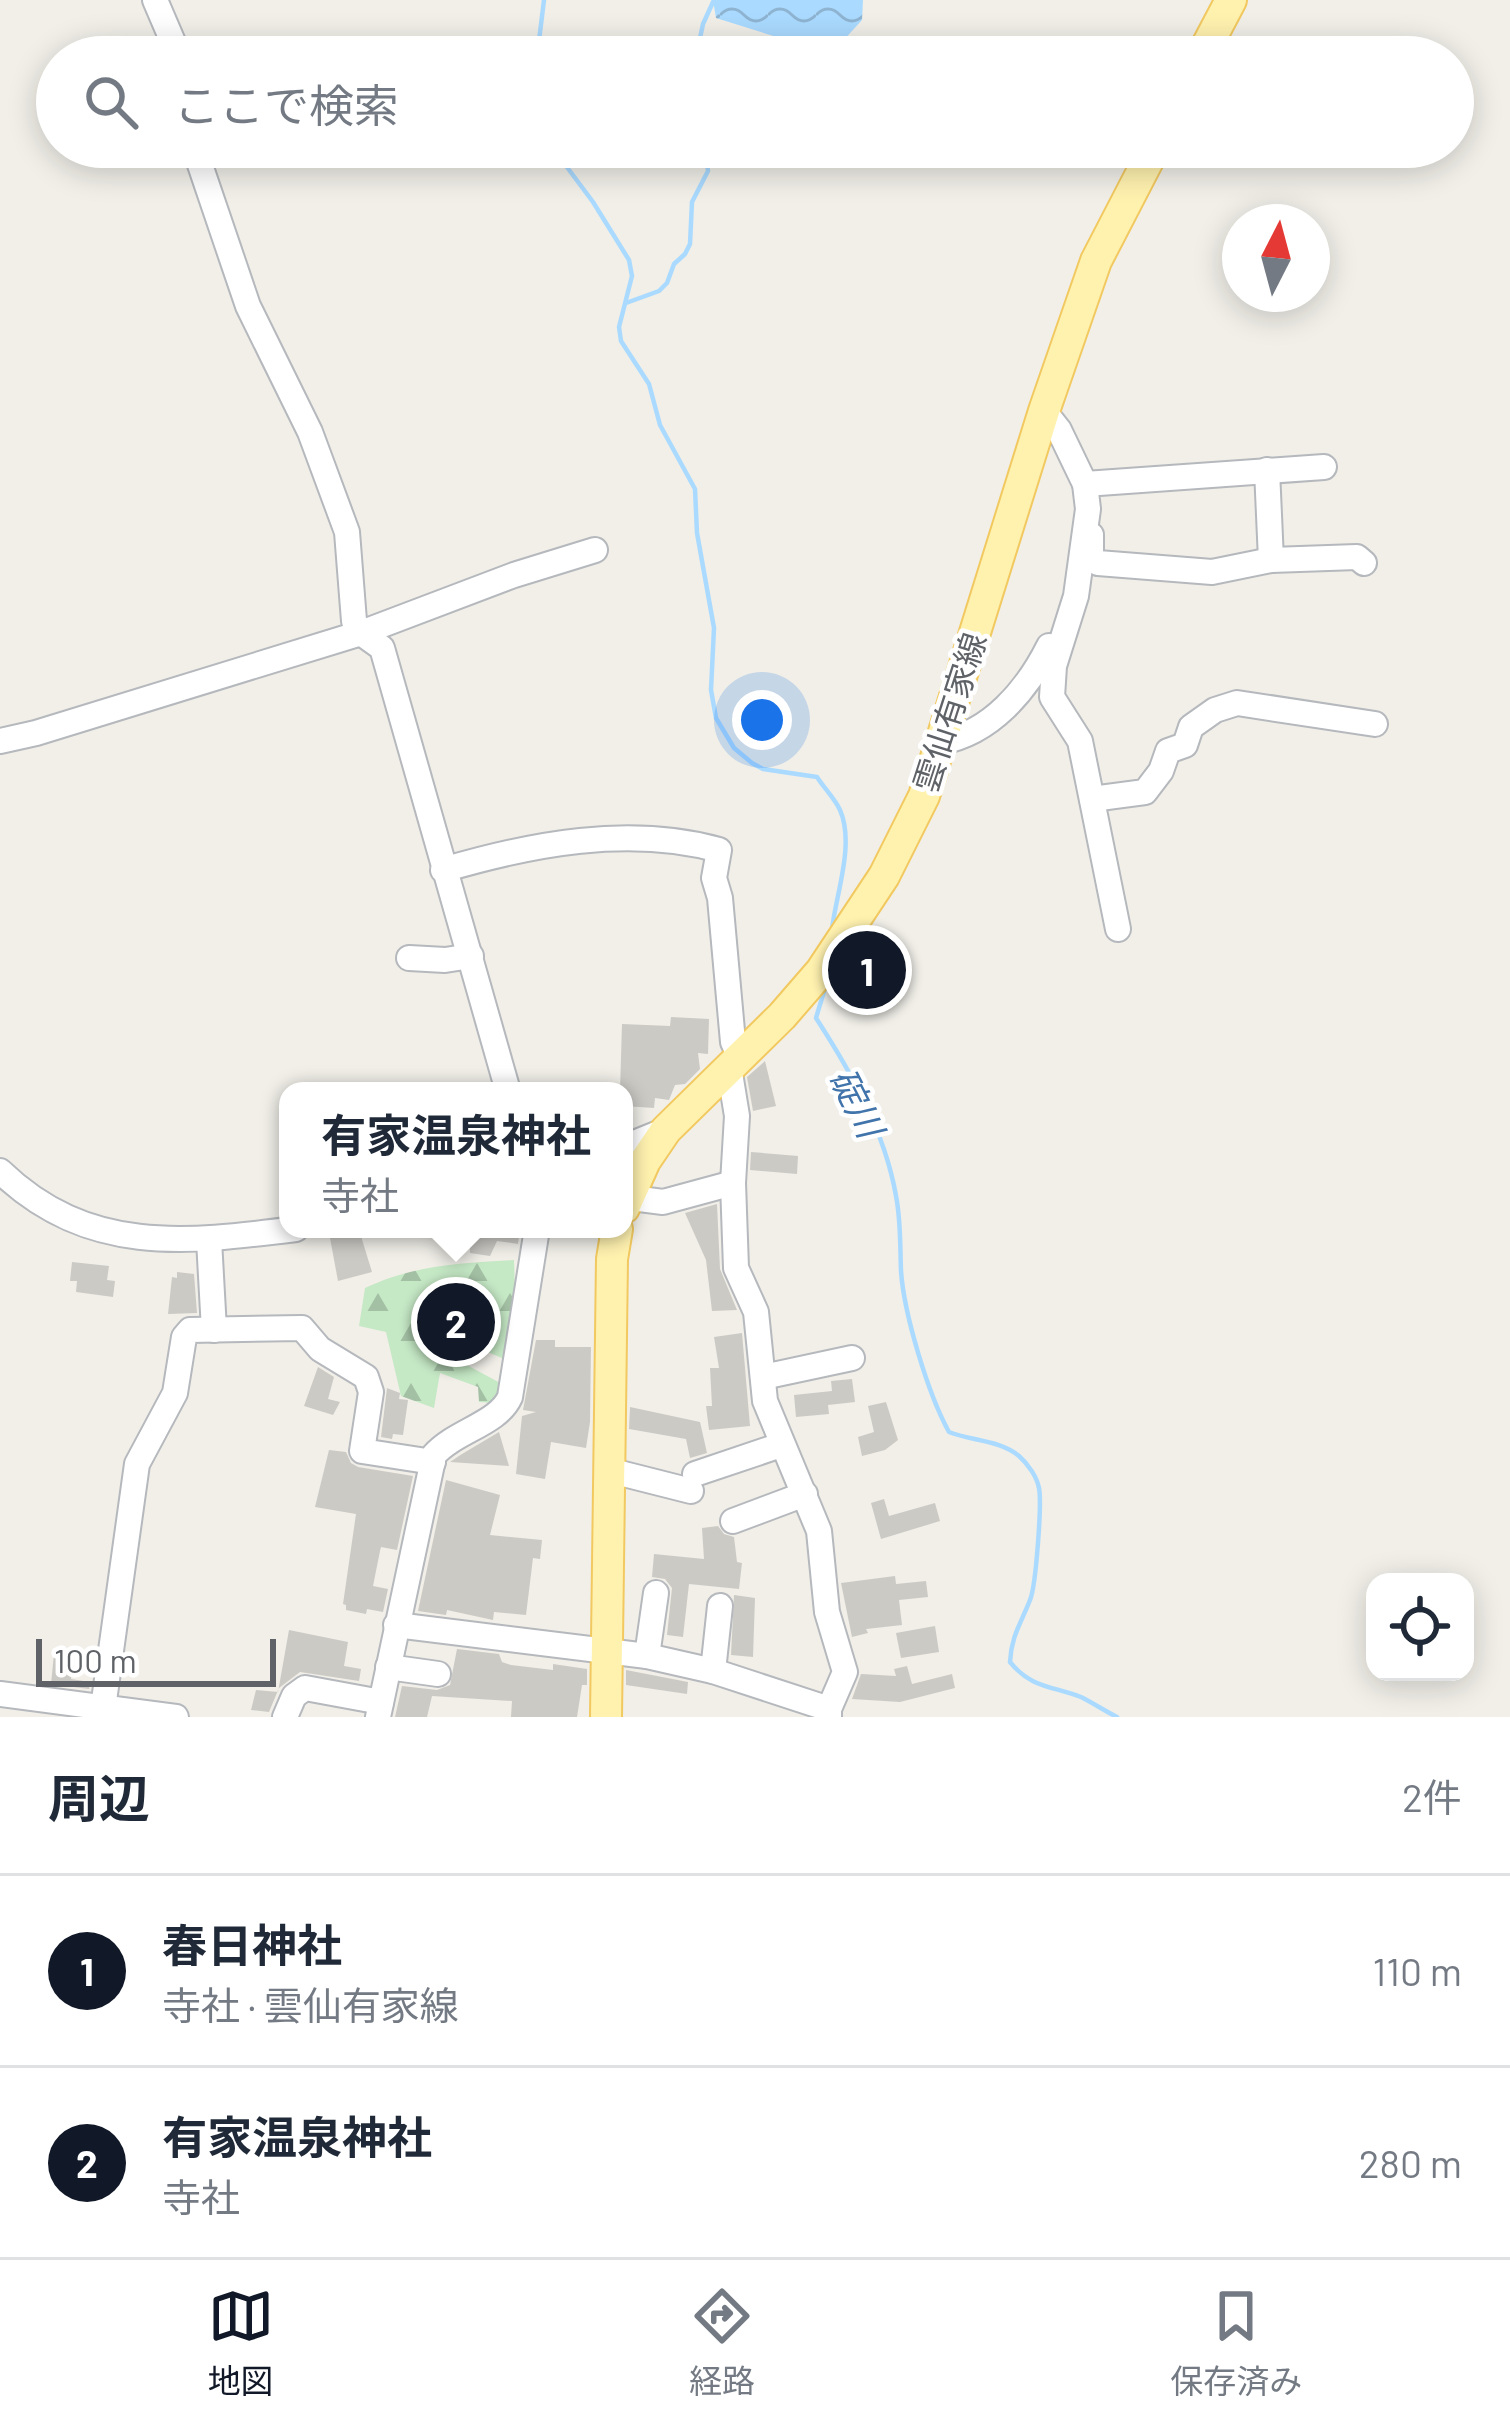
<!DOCTYPE html>
<html lang="ja">
<meta charset="utf-8">
<style>
:root{--surface:#fff;--page:#f2f2f3;--text:#1f2937;--muted:#747a83;--line:#e0e1e3;--accent:#111827}
body{margin:0;font-family:Barlow,"Noto Sans JP",sans-serif;background:var(--page);color:var(--text)}
.controls{position:absolute;right:36px;bottom:36px;display:grid;overflow:hidden;border-radius:24px;box-shadow:0 6px 30px #0003}
.controls button{width:108px;height:108px;display:grid;place-items:center;padding:0;border:0;border-bottom:3px solid var(--line);background:var(--surface);color:var(--text);font:60px sans-serif}
.compass{position:absolute;left:1222px;top:204px;width:108px;height:108px;border-radius:50%;background:var(--surface);box-shadow:0 6px 30px #0003;rotate:6deg}
.scale{position:absolute;left:36px;bottom:30px;width:240px;box-sizing:border-box;padding-left:12px;border:6px solid #5f6368;border-top:0;font-size:33px;line-height:42px;white-space:nowrap;color:#5f6368;-webkit-text-stroke:9px #fff;paint-order:stroke}
.you{position:absolute;left:762px;top:720px;width:42px;height:42px;margin:-30px;border:9px solid #fff;border-radius:50%;background:#1a73e8;box-shadow:0 0 0 18px #1a73e833}
.badge{display:grid;place-items:center;width:78px;height:78px;border-radius:50%;background:var(--accent);color:#fff;font-size:39px;font-weight:700}
.pin{position:absolute;translate:-50% -50%;border:6px solid #fff;box-shadow:0 3px 12px #0006}
.popup{position:absolute;left:279px;top:1082px;width:354px;height:156px;box-sizing:border-box;display:grid;place-content:center;border-radius:24px;background:var(--surface);filter:drop-shadow(0 3px 9px #0005);font-size:39px;white-space:nowrap;color:var(--muted)}
.popup b{font-size:45px;color:var(--text)}
.popup::after{content:'';position:absolute;left:50%;top:100%;margin-left:-24px;border:24px solid transparent;border-top-color:var(--surface)}
.list{margin:0;padding:0;list-style:none}
h2{display:flex;justify-content:space-between;align-items:center;height:156px;margin:0;padding:0 48px;font-size:51px}
h2 small{font-size:39px;font-weight:400;color:var(--muted)}
.list li{display:grid;grid-template-columns:78px 1fr auto;gap:36px;align-items:center;box-sizing:border-box;height:192px;padding:0 48px;border-top:3px solid var(--line)}
.list b{display:block;font-size:45px;white-space:nowrap}
.list p{margin:0;font-size:39px;white-space:nowrap;color:var(--muted)}
.list em{font-size:39px;font-style:normal;color:var(--muted)}
.icon{flex:none;width:66px;height:66px;fill:none;stroke:currentColor;stroke-width:2;stroke-linecap:round;stroke-linejoin:round}
.map{position:relative;flex:none;width:1510px;height:1717px;overflow:hidden}
.search{position:absolute;background:var(--surface);box-shadow:0 6px 30px #0003;left:36px;right:36px;top:36px;height:132px;display:flex;align-items:center;gap:30px;box-sizing:border-box;padding:0 42px;border-radius:66px;color:var(--muted);font-size:45px}
.sheet{height:540px;background:var(--surface)}
nav{display:flex;justify-content:space-around;align-items:center;box-sizing:border-box;height:168px;border-top:3px solid var(--line);background:var(--surface);font-size:33px;color:var(--muted)}
nav a{display:grid;justify-items:center;gap:6px}
nav .on{color:var(--accent)}
.map>svg:first-child{display:block}
.forest{fill:url(#forest-firs)}
.water{fill:url(#water-waves)}
.lines{fill:none;stroke-linecap:round;stroke-linejoin:round}
.stream{stroke:#aadaff;stroke-width:4.5}
.building{fill:#cccac5}
.minor-casing{stroke:#b5b8bc;stroke-width:28}
.major-casing{stroke:#f2c960;stroke-width:34}
.minor{stroke:#fff;stroke-width:24}
.major{stroke:#fff2af;stroke-width:30}
.labels{text-anchor:middle;dominant-baseline:central;stroke-width:9;stroke-linejoin:round;paint-order:stroke}
.street-label{font-size:33px;fill:#5f6368;stroke:#fff}
.water-label{font-size:36px;font-style:italic;fill:#4174aa;stroke:#fff}
</style>
<div class="map">
<svg width="1510" height="1717" viewBox="0 0 1510 1717">
<defs>
<pattern id="forest-firs" width="22" height="20" patternUnits="userSpaceOnUse" patternTransform="scale(3)"><rect width="22" height="20" fill="#c5e8c5"/><path d="M5 1l3.5 6h-7zM16 11l3.5 6h-7z" fill="#a3c0a4"/></pattern>
<pattern id="water-waves" width="16" height="10" patternUnits="userSpaceOnUse" patternTransform="scale(3)"><rect width="16" height="10" fill="#aadaff"/><path d="M0 5q4-4 8 0t8 0" fill="none" stroke="#8eb4d2"/></pattern>
</defs>
<rect width="100%" height="100%" fill="#f1efe8"/>
<path class="forest" d="M514 1260 516 1324 509 1361 471 1345 472 1288 451 1285 440 1336 465 1364 504 1385 495 1403 479 1402 478 1387 440 1373 434 1408 401 1396 386 1332 359 1326 365 1288C414 1265 461 1263 514 1260Z"/>
<path class="water" d="M713 0H863L862 20 831 54 716 18Z"/>
<g class="lines">
<g class="stream">
<path d="M537 57 544 0"/>
<path d="M696 57 703 24 713 2"/>
<path d="M552 147 593 202 629 260 632 276 619 327 621 341 649 384 660 425 695 489 697 533 714 628 711 690 716 718 734 748 752 763 763 769 817 777C824 788 835 799 840 810 855 844 836 894 832 929"/>
<path d="M626 303 659 291 667 283 674 264 685 254 690 244 692 202 708 171 707 163 694 147"/>
<path d="M825 988 816 1018C851 1072 885 1132 896 1196 901 1221 900 1246 901 1271 904 1314 928 1394 949 1432 972 1441 1000 1440 1019 1456 1028 1464 1037 1477 1039 1488 1042 1503 1036 1586 1030 1600 1021 1623 1011 1637 1010 1662 1031 1688 1052 1686 1081 1697 1093 1703 1105 1711 1117 1717"/>
</g>
</g>
<g class="building">
<path d="M671 1017 709 1019 708 1054 698 1053 700 1069 685 1084 675 1085 669 1100 655 1098 654 1108 624 1106V1091H620L622 1024 670 1026Z"/>
<path d="M765 1061 776 1106 753 1111 747 1077Z"/>
<path d="M751 1152 798 1156 797 1174 750 1170Z"/>
<path d="M717 1204 720 1269 737 1310 712 1311 706 1260 685 1213Z"/>
<path d="M469 1229H520L518 1244 497 1241 490 1256 470 1253Z"/>
<path d="M360 1233 372 1272 338 1281 330 1238Z"/>
<path d="M72 1262 109 1266 107 1280 115 1281 113 1297 76 1292 77 1281H70Z"/>
<path d="M177 1272 194 1274 197 1313 168 1314 172 1277 177 1278Z"/>
<path d="M454 1287 470 1290 464 1334 445 1331Z"/>
<path d="M742 1333 750 1426 709 1430 706 1406H712L710 1368H719L714 1337Z"/>
<path d="M536 1340H555V1347H591L590 1422 586 1448 551 1442 545 1479 516 1474 522 1416 536 1412 523 1410Z"/>
<path d="M318 1367 334 1377 328 1399 340 1402 333 1415 304 1406Z"/>
<path d="M852 1379 855 1402 828 1405 829 1414 796 1417 794 1395 832 1391 831 1381Z"/>
<path d="M387 1388 400 1393 399 1399 408 1400 403 1435 393 1434 392 1439 381 1437Z"/>
<path d="M886 1402 898 1440 885 1450 862 1456 858 1437 874 1432 868 1406Z"/>
<path d="M630 1407 700 1422 707 1453 690 1458 686 1439 629 1429Z"/>
<path d="M499 1432 509 1466 450 1462 462 1454Z"/>
<path d="M329 1450 346 1452 351 1463 358 1467 413 1476 397 1550 381 1547 380 1551 373 1586 388 1589 383 1612 367 1609 366 1614 346 1610V1605L343 1604 356 1514 315 1507Z"/>
<path d="M446 1480 500 1495 490 1535 542 1540 540 1559 533 1558 526 1615 494 1612 493 1620 447 1610 446 1615 418 1611Z"/>
<path d="M884 1499 889 1516 935 1503 940 1521 881 1539 871 1503Z"/>
<path d="M718 1526 724 1534 734 1537 737 1562 742 1563 739 1589 689 1584 683 1637 667 1635 672 1588 665 1579 652 1577 654 1554 704 1559 702 1528Z"/>
<path d="M895 1576 896 1584 926 1581 928 1597 899 1600 902 1625 866 1629 868 1633 852 1637 841 1583Z"/>
<path d="M734 1595 755 1598 753 1657 731 1655Z"/>
<path d="M935 1626 939 1652 901 1658 896 1633Z"/>
<path d="M289 1630 348 1642 344 1666 361 1669 359 1681 300 1672 279 1688 269 1712 251 1710 256 1690 278 1692Z"/>
<path d="M457 1649 499 1654 502 1662 511 1665 553 1670V1664L587 1669V1685H582L577 1717H511L512 1701 432 1696 427 1717H395L402 1686 437 1690 450 1685Z"/>
<path d="M54 1654 73 1656 71 1679 90 1682 89 1689 51 1684Z"/>
<path d="M907 1666 912 1684 952 1674 955 1688 900 1702 852 1699 861 1674 896 1676 894 1669Z"/>
<path d="M626 1670 688 1682 687 1694 626 1685Z"/>
</g>
<g class="lines">
<defs>
<g id="minor">
<path d="M155 0 173 42 175 57"/>
<path d="M194 147 248 306 310 432 347 532 354 621 361 633 382 648 508 1091"/>
<path d="M1044 411 1059 430 1085 484 1088 509 1076 596 1054 666 1052 697 1080 741 1118 929"/>
<path d="M1267 470 1271 560"/>
<path d="M1085 484 1324 467"/>
<path d="M1091 535V556L1098 563 1212 572 1271 560 1357 557 1364 563"/>
<path d="M0 741 36 733 361 633 514 575 595 550"/>
<path d="M941 742C991 733 1027 690 1049 646"/>
<path d="M1092 799 1145 792 1161 771 1168 751 1185 745 1191 727 1215 710 1237 703 1375 724"/>
<path d="M443 870C531 844 629 825 719 850L714 878 720 898 733 1042 740 1057"/>
<path d="M409 958 445 960 471 956"/>
<path d="M729 1067 737 1116 733 1183 736 1268 756 1312 765 1401 819 1531 827 1612 845 1672 829 1709V1717"/>
<path d="M624 1147 666 1130"/>
<path d="M0 1171C87 1255 185 1243 296 1229"/>
<path d="M624 1197 663 1202 733 1183"/>
<path d="M209 1240 214 1330"/>
<path d="M763 1377 852 1358"/>
<path d="M608 1470 691 1491"/>
<path d="M695 1474 781 1445"/>
<path d="M733 1521 805 1494"/>
<path d="M396 1625 647 1656 713 1671 829 1709"/>
<path d="M647 1656 656 1593"/>
<path d="M388 1667 438 1674"/>
<path d="M713 1671 720 1606"/>
<path d="M0 1694 176 1717"/>
<path d="M103 1708 137 1464 175 1393 184 1337 190 1330 302 1328 320 1349 366 1377 371 1392 362 1451 433 1462"/>
<path d="M285 1717 294 1696 305 1688 381 1702"/>
<path d="M378 1717 434 1455C455 1431 498 1424 510 1397L537 1229"/>
</g>
<g id="major">
<path d="M1201 57 1231 0"/>
<path d="M624 1208 645 1161 666 1130 782 1016 821 971 884 876 924 796 1044 411 1096 261 1155 147"/>
<path d="M606 1717 612 1259 617 1229"/>
</g>
</defs>
<use href="#minor" class="minor-casing"/>
<use href="#major" class="major-casing"/>
<use href="#minor" class="minor"/>
<use href="#major" class="major"/>
</g>
<g class="labels">
<g class="street-label">
<text transform="translate(949 712) rotate(-72)">雲仙有家線</text>
</g>
<g class="water-label">
<text transform="translate(858 1102) rotate(63)">碇川</text>
</g>
</g>
</svg>
<div class="controls">
<button><svg class="icon" aria-label="locate" viewBox="0 0 24 24"><circle cx="12" cy="12" r="6"/><path d="M12 2v4M12 18v4M2 12h4M18 12h4"/></svg></button>
</div>
<svg class="compass" viewBox="-18 -18 36 36"><path d="M0-13l5 13h-10z" fill="#e53935"/><path d="M0 13l5-13h-10z" fill="#747a83"/></svg>
<div class="scale">100 m</div>
<div class="you"></div>
<div class="pin badge" style="left:867px;top:970px">1</div>
<div class="pin badge" style="left:456px;top:1322px">2</div>
<div class="popup"><b>有家温泉神社</b>寺社</div>
<div class="search"><svg class="icon" aria-label="search" viewBox="0 0 24 24"><circle cx="10" cy="10" r="6"/><path d="M15 15l6 6"/></svg>ここで検索</div>
</div>
<section class="sheet">
<h2>周辺<small>2件</small></h2>
<ul class="list">
<li><span class="badge">1</span><div><b>春日神社</b><p>寺社 · 雲仙有家線</p></div><em>110 m</em></li>
<li><span class="badge">2</span><div><b>有家温泉神社</b><p>寺社</p></div><em>280 m</em></li>
</ul>
</section>
<nav>
<a class="on"><svg class="icon" aria-label="map" viewBox="0 0 24 24"><path d="M3 6l6-2 6 2 6-2v14l-6 2-6-2-6 2zM9 4v14M15 6v14"/></svg>地図</a>
<a><svg class="icon" aria-label="directions" viewBox="0 0 24 24"><path d="M12 3l9 9-9 9-9-9zM9 14v-3h6M13 9l2 2-2 2"/></svg>経路</a>
<a><svg class="icon" aria-label="saved" viewBox="0 0 24 24"><path d="M7 4h10v16l-5-4-5 4z"/></svg>保存済み</a>
</nav>
